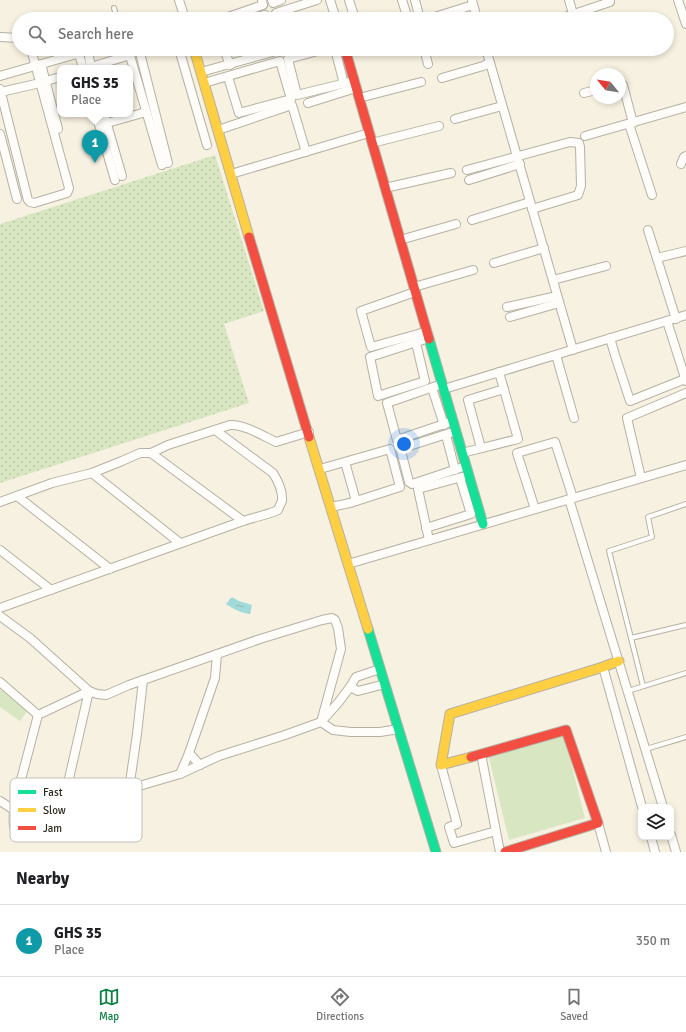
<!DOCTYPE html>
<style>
:root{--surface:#fff;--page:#f2f2f2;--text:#202124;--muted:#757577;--line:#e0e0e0;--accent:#0b8043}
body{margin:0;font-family:Signika,sans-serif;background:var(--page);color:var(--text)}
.controls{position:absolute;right:12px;bottom:12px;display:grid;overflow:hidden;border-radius:8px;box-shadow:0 2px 6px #0003}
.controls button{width:36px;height:36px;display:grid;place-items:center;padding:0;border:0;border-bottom:1px solid var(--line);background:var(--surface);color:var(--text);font:20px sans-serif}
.compass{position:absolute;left:590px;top:68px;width:36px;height:36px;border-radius:50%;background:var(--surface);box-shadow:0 2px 6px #0003;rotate:300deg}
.you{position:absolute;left:404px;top:444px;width:14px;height:14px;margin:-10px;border:3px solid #fff;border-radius:50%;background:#1a73e8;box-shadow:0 0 0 6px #1a73e833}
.badge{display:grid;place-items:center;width:26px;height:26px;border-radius:50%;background:var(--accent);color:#fff;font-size:13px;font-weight:700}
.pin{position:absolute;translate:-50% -33px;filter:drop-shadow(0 1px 2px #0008)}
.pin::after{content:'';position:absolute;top:21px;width:14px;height:12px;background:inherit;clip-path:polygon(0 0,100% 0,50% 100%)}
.popup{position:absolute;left:57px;top:65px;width:76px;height:52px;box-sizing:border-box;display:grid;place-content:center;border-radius:8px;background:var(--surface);filter:drop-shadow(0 1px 3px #0005);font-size:13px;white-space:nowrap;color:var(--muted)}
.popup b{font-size:15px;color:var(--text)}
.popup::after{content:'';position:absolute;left:50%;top:100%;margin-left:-8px;border:8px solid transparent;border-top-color:var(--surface)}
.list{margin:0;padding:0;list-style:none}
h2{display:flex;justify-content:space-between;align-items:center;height:52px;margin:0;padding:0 16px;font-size:17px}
h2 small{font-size:13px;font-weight:400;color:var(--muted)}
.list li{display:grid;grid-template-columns:26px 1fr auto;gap:12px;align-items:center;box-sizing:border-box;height:72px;padding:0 16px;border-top:1px solid var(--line)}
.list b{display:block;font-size:15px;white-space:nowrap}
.list p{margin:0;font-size:13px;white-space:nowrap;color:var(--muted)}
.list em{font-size:13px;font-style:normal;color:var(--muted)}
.icon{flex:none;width:22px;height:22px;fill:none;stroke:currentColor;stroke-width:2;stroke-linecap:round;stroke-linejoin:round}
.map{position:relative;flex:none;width:686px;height:852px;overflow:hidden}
.search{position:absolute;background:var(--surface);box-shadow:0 2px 6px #0003;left:12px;right:12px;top:12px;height:44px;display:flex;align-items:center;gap:10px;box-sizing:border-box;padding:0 14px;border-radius:22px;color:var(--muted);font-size:15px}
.sheet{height:124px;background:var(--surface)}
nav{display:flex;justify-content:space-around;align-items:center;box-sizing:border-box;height:56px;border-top:1px solid var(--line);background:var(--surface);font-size:11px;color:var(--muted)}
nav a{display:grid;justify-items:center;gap:2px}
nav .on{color:var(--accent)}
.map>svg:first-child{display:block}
.grass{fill:url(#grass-dots)}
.green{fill:#d8e7c2}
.water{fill:url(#water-ripples)}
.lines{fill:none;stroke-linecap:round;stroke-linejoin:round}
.lane-casing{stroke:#b6b1a3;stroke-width:6}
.street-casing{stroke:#b6b1a3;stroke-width:10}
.fast-casing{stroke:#b6b1a3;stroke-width:11}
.slow-casing{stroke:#b6b1a3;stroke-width:11}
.jam-casing{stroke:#b6b1a3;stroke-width:11}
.lane{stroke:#fefdfa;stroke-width:4}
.street{stroke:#fefdfa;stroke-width:8}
.fast{stroke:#16e098;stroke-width:9}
.slow{stroke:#ffcf43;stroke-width:9}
.jam{stroke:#f24e42;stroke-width:9}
.key{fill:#fff;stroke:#c1bfbb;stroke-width:1}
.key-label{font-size:11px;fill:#2f2a1d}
</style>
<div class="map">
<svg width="686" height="852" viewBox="0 0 686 852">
<defs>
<pattern id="grass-dots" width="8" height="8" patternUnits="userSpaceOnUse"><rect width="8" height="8" fill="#d8e7c2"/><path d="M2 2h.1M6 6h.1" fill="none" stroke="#bac6a6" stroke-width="1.8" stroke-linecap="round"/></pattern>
<pattern id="water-ripples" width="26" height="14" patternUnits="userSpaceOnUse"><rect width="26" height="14" fill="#a1dad9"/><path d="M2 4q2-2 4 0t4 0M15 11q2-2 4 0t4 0" fill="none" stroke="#8bbbba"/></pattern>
</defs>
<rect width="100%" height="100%" fill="#f7f1e1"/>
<path class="grass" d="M215 155 264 311 224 324 249 403 0 483V224Z"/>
<g class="green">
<path d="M0 687 31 706 20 721 0 707Z"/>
<path d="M564 735 585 818 509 840 489 758Z"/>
</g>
<path class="water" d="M232 597 239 601 252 605 250 614C241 613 233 609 226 604Z"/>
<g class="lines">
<defs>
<g id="lane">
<path d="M114 8 117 19"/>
<path d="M631 638 609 551 652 537 648 517 686 504"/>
<path d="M643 686 631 638 686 625"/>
<path d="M628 691 686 673"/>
<path d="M646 749 686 737"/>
</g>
<g id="street">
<path d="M179 0 185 19"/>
<path d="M272 0 273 3 281 0"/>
<path d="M330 0 336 19"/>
<path d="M349 0 355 19"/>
<path d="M402 0 408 19"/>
<path d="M415 0 420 19"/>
<path d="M472 0 477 19"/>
<path d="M569 0 573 14"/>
<path d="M678 0 686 24"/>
<path d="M222 19 263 5 262 0"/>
<path d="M249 19 265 15 267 19"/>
<path d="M277 19 276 13 317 0"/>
<path d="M428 19 473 5"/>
<path d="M559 19 610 2V0"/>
<path d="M0 37 19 38"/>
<path d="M128 49 162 165"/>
<path d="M139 49 168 163"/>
<path d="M179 49 207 145"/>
<path d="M224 49 230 65"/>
<path d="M325 49 288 59 297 95 354 81"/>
<path d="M335 49 344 84"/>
<path d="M424 49 428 64"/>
<path d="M486 49 573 350"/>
<path d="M88 51 91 68"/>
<path d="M140 52 149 49"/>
<path d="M79 54 83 68"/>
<path d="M41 64 58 129"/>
<path d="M91 67 130 55"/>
<path d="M201 72 276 51V49"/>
<path d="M0 76 94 49"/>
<path d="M442 78 483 66 490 63"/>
<path d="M46 81 60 77"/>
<path d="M204 83 280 61 291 99 239 113 228 77"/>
<path d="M620 83 623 85 633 123"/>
<path d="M0 89 28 200 30 202 34 203 67 193 68 191 69 188 31 49"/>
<path d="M1 92 40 83"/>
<path d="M584 93 596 90"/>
<path d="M359 98 421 82"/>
<path d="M308 103 356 88"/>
<path d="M96 114 115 180"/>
<path d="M104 114 122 176"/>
<path d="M455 119 502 106"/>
<path d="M107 123 146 112"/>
<path d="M629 124 652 195"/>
<path d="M218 130 292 105 306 152"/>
<path d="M0 134 17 199"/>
<path d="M585 136 686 107"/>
<path d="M372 143 439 126"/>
<path d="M681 164 684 157 686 156"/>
<path d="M467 170 570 142 579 143 580 147 581 186 578 195 532 209"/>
<path d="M231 174 369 133"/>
<path d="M469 180 520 164"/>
<path d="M385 188 451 173"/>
<path d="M472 220 530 202"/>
<path d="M648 230 676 319"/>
<path d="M400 240 456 224"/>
<path d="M657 258 686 251"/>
<path d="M494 263 544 248"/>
<path d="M553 280 606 266"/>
<path d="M414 287 473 270"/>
<path d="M415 292 361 311 371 347 418 334 427 331"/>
<path d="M507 307 557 296"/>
<path d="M510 317 559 303"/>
<path d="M667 321 686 381"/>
<path d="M610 338 615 355 630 401 685 379"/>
<path d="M416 343 425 381 378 396 370 357 429 338"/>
<path d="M556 355 574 418"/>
<path d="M442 384 387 403 397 440 453 421"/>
<path d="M432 388 444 425"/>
<path d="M444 389 686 315"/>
<path d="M456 431 403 448 401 451 409 482 412 484 466 466"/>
<path d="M446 435 455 470"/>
<path d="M481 448 468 400 504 389"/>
<path d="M151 453 243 521"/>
<path d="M462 453 518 439 499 372"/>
<path d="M345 462 356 501"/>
<path d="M320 469 390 449 400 487 350 503 331 507"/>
<path d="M92 473 180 543"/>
<path d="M641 478 627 418 686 393"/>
<path d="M17 496 110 569"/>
<path d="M569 499 663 807"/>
<path d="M0 502 52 483 92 473 122 461 140 453H151L168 445 230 425C244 424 263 436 276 442L309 432"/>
<path d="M535 509 517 453 555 442 573 498"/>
<path d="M426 528 471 514 460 478"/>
<path d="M429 540 418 489 469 475"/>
<path d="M0 550 51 590"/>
<path d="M348 564 686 465"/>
<path d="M0 608 243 521C255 517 267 515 278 510 279 507 281 503 282 501 283 491 278 481 273 473L215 430"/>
<path d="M0 616 30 638 89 691 38 715"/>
<path d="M603 667 642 807"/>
<path d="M0 682 38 715 17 795 14 810"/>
<path d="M350 687 358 691 385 684"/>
<path d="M321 722 333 730 351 732H380L399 729"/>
<path d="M481 754 500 852"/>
<path d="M200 765 189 753 215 678 217 654"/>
<path d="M441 765 457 824 449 827 454 843 496 831"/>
<path d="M180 774 189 753"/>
<path d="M68 783 75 807"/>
<path d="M129 789 137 734 143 680"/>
<path d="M0 801 14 810C13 826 11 837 32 835L41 818 48 813"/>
<path d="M58 801 68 783 89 691 97 694 106 695 129 685 260 639 322 620 332 618 335 620 338 628 341 649 321 722"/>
<circle cx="56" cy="810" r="9"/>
<path d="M65 810 129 789 180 774 219 756 285 735 321 722 338 703 350 687 356 677 380 669"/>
<path d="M598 823 606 852"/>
<path d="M671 835 676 852"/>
<path d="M651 837 655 852"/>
</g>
<g id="fast">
<path d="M429 339 483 524"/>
<path d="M368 629 436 852"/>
</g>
<g id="slow">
<path d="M194 49 249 237"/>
<path d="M309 437 368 629"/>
<path d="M471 757 441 765 450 714 603 667 619 661"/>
</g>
<g id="jam">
<path d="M345 49 429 339"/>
<path d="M249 237 309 437"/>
<path d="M471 757 566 730 598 823 505 852"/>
</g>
</defs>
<use href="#lane" class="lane-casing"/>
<use href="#street" class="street-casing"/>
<use href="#fast" class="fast-casing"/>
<use href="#slow" class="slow-casing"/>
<use href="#jam" class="jam-casing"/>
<use href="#lane" class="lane"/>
<use href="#street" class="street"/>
<use href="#fast" class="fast"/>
<use href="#slow" class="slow"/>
<use href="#jam" class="jam"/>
</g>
<rect x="10" y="778" width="132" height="64" rx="6" class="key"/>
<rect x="18" y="790" width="18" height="4" fill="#16e098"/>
<rect x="18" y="808" width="18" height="4" fill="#ffcf43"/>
<rect x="18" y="826" width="18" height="4" fill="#f24e42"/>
<g class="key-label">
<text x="43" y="796">Fast</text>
<text x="43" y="814">Slow</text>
<text x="43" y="832">Jam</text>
</g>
</svg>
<div class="controls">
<button><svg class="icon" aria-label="layers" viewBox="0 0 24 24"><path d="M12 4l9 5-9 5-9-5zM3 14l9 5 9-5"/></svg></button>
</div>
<svg class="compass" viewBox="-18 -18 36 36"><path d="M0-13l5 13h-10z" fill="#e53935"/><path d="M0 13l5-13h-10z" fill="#757577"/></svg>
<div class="you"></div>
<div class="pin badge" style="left:95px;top:163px;background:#0f9aa8">1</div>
<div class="popup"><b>GHS 35</b>Place</div>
<div class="search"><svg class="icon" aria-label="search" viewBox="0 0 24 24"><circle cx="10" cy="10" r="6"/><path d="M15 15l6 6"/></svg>Search here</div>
</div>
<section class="sheet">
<h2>Nearby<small></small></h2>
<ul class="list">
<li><span class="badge" style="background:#0f9aa8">1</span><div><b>GHS 35</b><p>Place</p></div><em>350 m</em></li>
</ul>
</section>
<nav>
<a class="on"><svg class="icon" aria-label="map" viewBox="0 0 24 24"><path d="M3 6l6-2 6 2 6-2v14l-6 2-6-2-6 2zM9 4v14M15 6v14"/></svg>Map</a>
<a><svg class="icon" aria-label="directions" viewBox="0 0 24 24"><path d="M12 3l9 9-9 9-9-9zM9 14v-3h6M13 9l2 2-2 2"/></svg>Directions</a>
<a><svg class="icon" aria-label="saved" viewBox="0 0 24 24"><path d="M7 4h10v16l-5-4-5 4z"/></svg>Saved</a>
</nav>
